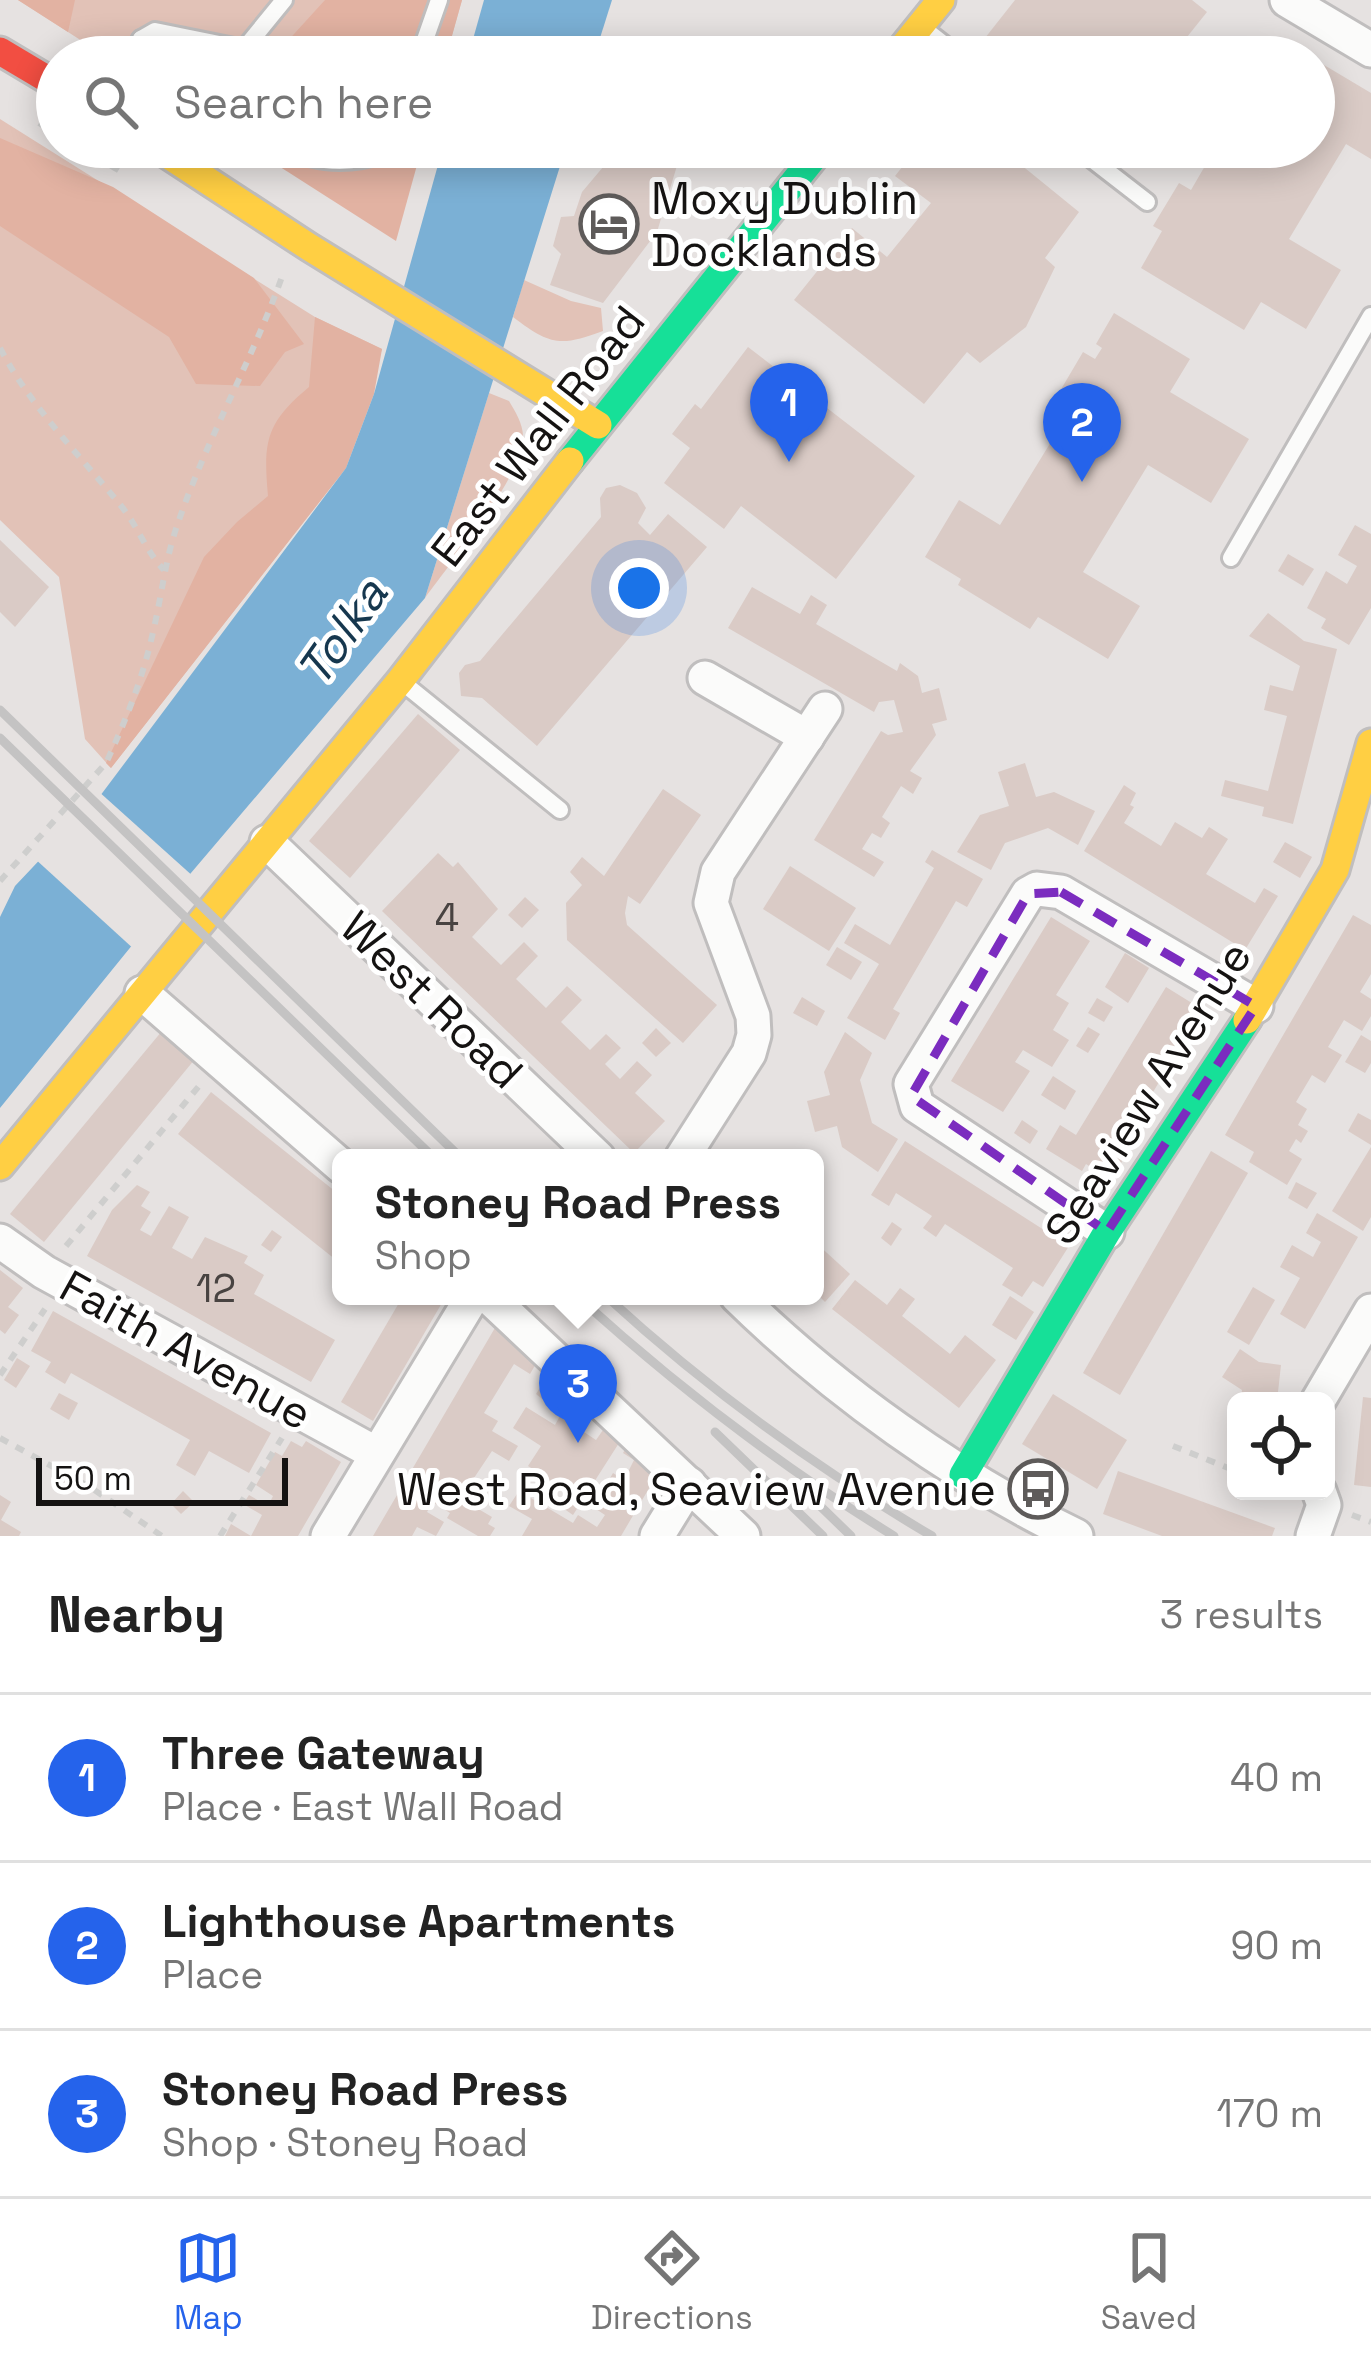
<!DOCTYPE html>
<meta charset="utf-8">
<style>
:root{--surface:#fff;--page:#f6f6f6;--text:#222;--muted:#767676;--line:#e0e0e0;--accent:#2563eb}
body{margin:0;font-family:"Space Grotesk",sans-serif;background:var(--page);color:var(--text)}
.controls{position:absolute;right:36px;bottom:36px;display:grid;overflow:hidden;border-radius:18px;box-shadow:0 6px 30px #0003}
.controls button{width:108px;height:108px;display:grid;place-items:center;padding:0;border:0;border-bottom:3px solid var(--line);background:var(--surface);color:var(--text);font:60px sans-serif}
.scale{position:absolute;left:36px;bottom:30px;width:252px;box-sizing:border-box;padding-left:12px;border:6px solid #151312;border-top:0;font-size:33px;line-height:42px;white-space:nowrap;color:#151312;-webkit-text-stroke:9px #fff;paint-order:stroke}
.you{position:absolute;left:639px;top:588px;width:42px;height:42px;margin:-30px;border:9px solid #fff;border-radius:50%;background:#1a73e8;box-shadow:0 0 0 18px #1a73e833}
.badge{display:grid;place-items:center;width:78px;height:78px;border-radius:50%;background:var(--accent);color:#fff;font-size:39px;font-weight:700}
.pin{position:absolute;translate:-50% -99px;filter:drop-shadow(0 3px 6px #0008)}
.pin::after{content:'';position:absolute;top:63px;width:42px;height:36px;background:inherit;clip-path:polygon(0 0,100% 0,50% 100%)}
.popup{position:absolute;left:332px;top:1149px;width:492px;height:156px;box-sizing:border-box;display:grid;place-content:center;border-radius:18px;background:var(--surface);filter:drop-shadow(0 3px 9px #0005);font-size:39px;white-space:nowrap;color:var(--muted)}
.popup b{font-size:45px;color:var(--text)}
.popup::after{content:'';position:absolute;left:50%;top:100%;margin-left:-24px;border:24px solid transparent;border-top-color:var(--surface)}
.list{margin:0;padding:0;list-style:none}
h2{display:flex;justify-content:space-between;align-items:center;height:156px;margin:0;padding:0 48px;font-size:51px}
h2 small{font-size:39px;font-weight:400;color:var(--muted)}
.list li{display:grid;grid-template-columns:78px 1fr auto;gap:36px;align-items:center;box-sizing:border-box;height:168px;padding:0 48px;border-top:3px solid var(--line)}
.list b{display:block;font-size:45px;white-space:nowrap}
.list p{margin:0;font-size:39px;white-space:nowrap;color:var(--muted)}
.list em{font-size:39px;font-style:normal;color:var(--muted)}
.icon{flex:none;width:66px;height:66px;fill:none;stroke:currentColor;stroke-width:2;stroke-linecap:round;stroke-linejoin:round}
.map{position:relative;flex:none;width:1371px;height:1536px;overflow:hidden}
.search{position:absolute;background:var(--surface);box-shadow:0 6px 30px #0003;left:36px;right:36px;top:36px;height:132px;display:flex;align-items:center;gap:30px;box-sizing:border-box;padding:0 42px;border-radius:66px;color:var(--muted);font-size:45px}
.sheet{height:660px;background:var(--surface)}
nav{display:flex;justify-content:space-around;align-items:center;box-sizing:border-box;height:168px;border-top:3px solid var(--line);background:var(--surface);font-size:33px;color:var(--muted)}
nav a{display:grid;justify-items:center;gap:6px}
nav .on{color:var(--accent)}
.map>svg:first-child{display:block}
.green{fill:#e2c2b7}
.forest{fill:#e2b2a2}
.water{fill:#7bb0d5}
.pier{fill:#e6e2e1}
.building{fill:#dacbc6}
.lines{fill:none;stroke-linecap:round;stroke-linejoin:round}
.lane-casing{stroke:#c0bebe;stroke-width:22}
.street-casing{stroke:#c0bebe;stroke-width:39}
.fast-casing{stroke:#c0bebe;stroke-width:33}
.slow-casing{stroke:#c0bebe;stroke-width:33}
.jam-casing{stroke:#c0bebe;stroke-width:33}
.path{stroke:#cececd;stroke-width:6;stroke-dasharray:9 9;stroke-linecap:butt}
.lane{stroke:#fbfbfa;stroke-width:16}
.street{stroke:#fbfbfa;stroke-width:33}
.fast{stroke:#16e098;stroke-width:27}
.slow{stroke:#ffcf43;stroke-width:27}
.jam{stroke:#f24e42;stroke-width:27}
.rail{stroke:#c4c3c3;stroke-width:9}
.marked{fill:none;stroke:#7b2cbf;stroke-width:9;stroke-dasharray:24 15;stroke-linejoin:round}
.labels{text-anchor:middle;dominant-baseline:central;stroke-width:10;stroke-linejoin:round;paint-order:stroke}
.number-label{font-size:39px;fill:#484341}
.poi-label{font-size:45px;fill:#151312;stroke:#fff;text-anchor:start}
.street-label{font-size:45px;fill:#151312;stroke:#fff}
.water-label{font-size:48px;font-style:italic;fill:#16374e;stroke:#fff}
</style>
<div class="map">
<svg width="1371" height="1536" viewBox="0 0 1371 1536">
<rect width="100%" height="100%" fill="#e6e2e1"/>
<g class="green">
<path d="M18 0H462L446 57H107Z"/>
<path d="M0 119 315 317 382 349 346 468 111 768 85 739 59 577 0 520Z"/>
<path d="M524 280 571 301 601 308 603 331C560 347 550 345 513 317Z"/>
<path d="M489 393 509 401C515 411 523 424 523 436 525 474 449 564 425 598Z"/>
</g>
<g class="forest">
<path d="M18 0H75L68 32Z"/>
<path d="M325 0H462L446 57H260L284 45Z"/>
<path d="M0 138 113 187 254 278 304 344 285 352 260 386 196 384 169 337 0 226Z"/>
<path d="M249 147H422L396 241Z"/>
<path d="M315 317 382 349 374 394 346 468 111 768 106 763 204 557 237 522 268 496C263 441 266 423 309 387Z"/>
</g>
<g class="water">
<path d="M484 0H612L594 57H468Z"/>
<path d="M443 147H566L425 598 185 880 0 1108V917L15 886 100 796 346 468 374 394Z"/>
</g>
<path class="pier" d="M97 790 195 878 136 951 33 857Z"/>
<g class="building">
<path d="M1015 0H1192L1207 12 1171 57H1008L985 38Z"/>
<path d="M1280 39 1310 57H1269Z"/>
<path d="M1314 59 1371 93V159L1346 144 1289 239 1341 270 1306 329 1261 302 1244 330 1141 268 1162 231 1153 226 1179 183 1191 190 1216 147H1314Z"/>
<path d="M620 147H639L679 159 657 232 603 303 550 285 561 254 553 246 561 217 574 216 582 192Z"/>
<path d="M918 147H999L1079 212 1045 258 1055 267 1026 327 980 363 967 352 924 404 794 300 852 228 887 257 931 203 895 176Z"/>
<path d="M1114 313 1190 359 1170 392 1249 439 1211 503 1148 465 1083 572 1140 606 1108 659 1038 617 1030 629 958 585 961 579 925 557 959 500 1000 525 1076 401 1060 391 1083 352 1095 359 1102 348 1096 344Z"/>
<path d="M748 347 915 476 836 579 741 506 724 529 664 483 690 448 672 434 695 404 701 409Z"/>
<path d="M620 485 637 493 646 508 638 523 650 535 668 514 707 547 537 746 482 698 461 696 459 673 465 665 480 661 601 517 600 498 606 488Z"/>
<path d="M1355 525 1371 534V608L1349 645 1321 628 1326 619 1307 608 1326 571 1347 584 1357 566 1338 555Z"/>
<path d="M0 540 49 587 15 627 0 612Z"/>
<path d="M1288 554 1314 569 1303 586 1278 571Z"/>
<path d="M752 587 800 614 811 595 827 605 816 624 897 671 900 663 918 676 922 693 939 688 947 720 932 724 936 735 910 771 922 778 913 794 901 786 882 817 890 823 881 838 872 833 862 849 884 862 874 877 814 840 881 731 888 735 903 732 894 700 879 702 874 712 728 628Z"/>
<path d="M1268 613 1304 641 1337 649 1293 824 1262 816 1264 807 1221 796 1225 780 1268 791 1287 716 1264 710 1270 685 1293 691 1300 666 1249 636Z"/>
<path d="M418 714 460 750 350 878 309 841Z"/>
<path d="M1025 763 1036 797 1054 792 1095 811 1078 845 1048 828 1005 843 991 870 957 852 980 815 1009 806 998 772Z"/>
<path d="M1124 785 1136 793 1130 805 1134 807 1124 823 1161 846 1175 822 1202 838 1209 827 1228 839 1206 874 1255 903 1264 888 1278 896 1245 950 1084 851Z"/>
<path d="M663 789 701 815 640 904 628 896 625 913 627 925 717 1005 683 1043 567 940 566 903 582 885 570 872 582 857 604 876Z"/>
<path d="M1285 842 1312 857 1300 878 1273 862Z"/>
<path d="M932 850 983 879 967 907 956 901 893 1009 900 1013 885 1040 847 1018 879 964 844 943 855 924 890 945 934 868 925 862Z"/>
<path d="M438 853 453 867 458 862 498 909 472 937 501 965 524 942 538 956 516 979 546 1008 567 986 582 1000 561 1022 590 1050 606 1034 621 1048 605 1064 620 1079 637 1061 652 1075 635 1093 665 1121 634 1153 382 911Z"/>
<path d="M790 866 856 908 829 951 763 909Z"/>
<path d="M525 897 539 910 522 928 508 915Z"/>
<path d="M1353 915 1371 925V974L1360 992 1371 999V1016L1362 1031 1344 1020 1328 1047 1342 1055 1325 1083 1312 1075 1296 1102 1307 1109 1298 1125 1308 1131 1301 1143 1296 1139 1289 1151 1302 1159 1287 1185 1249 1162 1254 1152 1225 1135Z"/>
<path d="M1051 917 1090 941 1056 995 1069 1003 1053 1030 1069 1040 1052 1067 1023 1050 1015 1062 1030 1071 1003 1112 951 1081Z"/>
<path d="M837 947 862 962 851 980 826 965Z"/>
<path d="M1125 953 1149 968 1128 1003 1105 987Z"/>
<path d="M1166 987 1208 1013 1189 1044 1184 1041 1119 1148 1127 1153 1111 1180 1086 1164 1082 1171 1046 1149 1060 1125 1076 1135Z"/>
<path d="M802 997 825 1011 817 1026 793 1013Z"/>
<path d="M1097 998 1113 1007 1104 1022 1088 1013Z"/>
<path d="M1088 1027 1100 1034 1088 1053 1076 1046Z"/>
<path d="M656 1028 671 1043 656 1057 642 1043Z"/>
<path d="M162 1031 195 1059 44 1242 10 1214Z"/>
<path d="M845 1032 872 1053 860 1080 872 1123 898 1139 878 1172 842 1147 837 1126 815 1132 807 1101 830 1095 824 1072Z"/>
<path d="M1361 1035 1371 1041V1063L1365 1073 1345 1062Z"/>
<path d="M1053 1076 1076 1091 1065 1110 1041 1095Z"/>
<path d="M211 1092 341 1196V1264L178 1134Z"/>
<path d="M1358 1113 1371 1120V1145L1348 1131Z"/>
<path d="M1022 1120 1038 1131 1030 1144 1014 1133Z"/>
<path d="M905 1141 1069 1246 1043 1287 1033 1281 1022 1297 1002 1285 1013 1268 945 1224 936 1237 923 1228 932 1216 896 1193 889 1206 871 1195Z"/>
<path d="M1371 1147V1217L1363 1231 1332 1211Z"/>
<path d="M1211 1151 1248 1173 1120 1395 1083 1373Z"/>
<path d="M1296 1182 1317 1193 1307 1209 1288 1198Z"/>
<path d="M137 1185 150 1192 141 1206 151 1212 140 1230 151 1236 169 1206 189 1217 172 1248 192 1259 205 1237 248 1256 244 1263 264 1275 254 1294 335 1340 311 1382 87 1256 112 1210Z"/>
<path d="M1317 1213 1358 1237 1305 1329 1280 1314 1300 1278 1280 1267 1292 1245 1313 1257 1321 1242 1306 1233Z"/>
<path d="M892 1222 902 1229 891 1246 881 1238Z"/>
<path d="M272 1230 282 1237 271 1252 261 1245Z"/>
<path d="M815 1242 850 1274 825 1302 815 1292Z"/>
<path d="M0 1270 23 1288 8 1307 19 1315 5 1334 0 1330Z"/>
<path d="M855 1280 887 1305 900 1288 915 1299 902 1316 950 1354 965 1335 996 1360 959 1408 832 1309Z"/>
<path d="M1253 1287 1275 1300 1249 1345 1227 1332Z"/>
<path d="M403 1296H446L373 1421 341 1402Z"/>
<path d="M1010 1296 1034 1312 1016 1340 992 1325Z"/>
<path d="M53 1311 271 1433 249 1473 209 1451 195 1476 176 1465 190 1440 71 1373 65 1384 45 1372 51 1362 31 1351Z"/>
<path d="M499 1321 541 1355 530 1374 514 1364 484 1413 498 1421 492 1431 518 1446 509 1461 492 1451 466 1490 446 1479 441 1487 492 1517 488 1524 495 1528 490 1536H478L447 1518 450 1513 433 1502 427 1512 444 1522 436 1536 417 1527 412 1536H373Z"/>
<path d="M1240 1349 1259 1362 1281 1365 1277 1401H1240L1242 1390 1222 1377Z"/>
<path d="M17 1358 30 1366 16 1388 4 1380Z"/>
<path d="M552 1368 598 1406 581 1430 596 1440 610 1420 626 1432 573 1515 560 1506 569 1492 528 1466 541 1446 513 1428 526 1407 555 1425 561 1414 536 1394Z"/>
<path d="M59 1393 78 1403 69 1420 50 1409Z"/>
<path d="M1053 1394 1127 1440 1097 1489 1022 1444Z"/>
<path d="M1363 1397 1371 1398V1487L1354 1485Z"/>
<path d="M631 1439 658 1473 621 1536H522L532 1519 509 1506 519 1491 573 1523 578 1515 597 1527 605 1515 593 1507 613 1473 624 1480 634 1460 623 1453Z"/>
<path d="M291 1441 302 1447 306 1441 341 1462 298 1536H225L231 1524 251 1536 262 1515 243 1504 249 1495 268 1506 273 1496 256 1485 275 1452 282 1456Z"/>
<path d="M1118 1471 1275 1528 1272 1536H1162L1103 1514Z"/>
<path d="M183 1491 194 1502 181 1514 171 1504Z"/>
<path d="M0 1495 11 1502 1 1520 21 1532 19 1536H0Z"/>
</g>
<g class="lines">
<defs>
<g id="lane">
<path d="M923 28 960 57"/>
<path d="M141 39 164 57"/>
<path d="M130 57 141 39 155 31 244 49 284 0"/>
<path d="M419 57 439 0"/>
<path d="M283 147C316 164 350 165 386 153L388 147"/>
<path d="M1076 147 1147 202"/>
<path d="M1231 558 1371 316"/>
<path d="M402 682 560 810"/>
</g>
<g id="street">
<path d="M1287 0 1371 50"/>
<path d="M705 678 807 737"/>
<path d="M267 842 598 1158"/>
<path d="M142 993 341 1166"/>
<path d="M682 1158 749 1053 754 1035 753 1016 711 903 718 872 825 709"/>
<path d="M1107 1232 917 1106 911 1084 1028 894 1037 889 1061 892 1256 1006"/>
<path d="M0 1241 44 1272 375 1453"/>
<path d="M488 1296 743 1536"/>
<path d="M737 1296C832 1389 957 1479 1076 1536"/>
<path d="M1318 1401 1371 1311"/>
<path d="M328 1536 473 1296"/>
<path d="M657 1536 689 1484"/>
<path d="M1313 1536 1324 1505 1319 1491"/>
</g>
<g id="fast">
<path d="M570 461 822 147"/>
<path d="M963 1475 1107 1232 1247 1020"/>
</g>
<g id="slow">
<path d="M895 57 941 0"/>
<path d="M156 147 309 247 598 425"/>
<path d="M1247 1020 1335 870 1371 743"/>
<path d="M0 1166 400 681 570 461"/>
</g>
<path id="jam" d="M0 51 57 85"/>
</defs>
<use href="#lane" class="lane-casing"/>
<use href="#street" class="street-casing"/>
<use href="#fast" class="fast-casing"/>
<use href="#slow" class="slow-casing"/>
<use href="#jam" class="jam-casing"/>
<g class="path">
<path d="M39 123 57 134"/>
<path d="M80 147 123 173"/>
<path d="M0 348C32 409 79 454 122 507 138 527 146 551 164 570"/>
<path d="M0 881 106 763C126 720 143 678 153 632 162 595 165 559 178 523 207 438 253 359 283 274"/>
<path d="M66 1246 199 1086"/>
<path d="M0 1375 45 1309"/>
<path d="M0 1438 90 1487 162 1536"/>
<path d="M1173 1446 1236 1471"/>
<path d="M1352 1515 1371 1522"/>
<path d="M220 1536 282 1438"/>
</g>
<use href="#lane" class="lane"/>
<use href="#street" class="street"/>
<use href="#fast" class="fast"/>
<use href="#slow" class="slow"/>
<use href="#jam" class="jam"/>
<g class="rail">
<path d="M0 710 461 1158"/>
<path d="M0 738 434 1158"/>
<path d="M577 1296C676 1386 780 1466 894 1536"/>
<path d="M606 1296C705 1387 816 1468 932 1536"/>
<path d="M715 1432 823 1536"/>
<path d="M815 1501 851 1536"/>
</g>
</g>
<path class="marked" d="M1061 892 1256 1006 1107 1232 911 1096 1028 894Z"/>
<defs>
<symbol id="hotel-ring" viewBox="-11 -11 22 22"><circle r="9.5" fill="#fff" stroke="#5e5b5a" stroke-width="1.5"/><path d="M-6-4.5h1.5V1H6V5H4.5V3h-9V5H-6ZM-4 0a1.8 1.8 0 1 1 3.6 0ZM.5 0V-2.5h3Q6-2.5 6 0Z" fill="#5e5b5a"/></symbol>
<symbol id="bus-ring" viewBox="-11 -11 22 22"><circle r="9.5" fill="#fff" stroke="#5e5b5a" stroke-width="1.5"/><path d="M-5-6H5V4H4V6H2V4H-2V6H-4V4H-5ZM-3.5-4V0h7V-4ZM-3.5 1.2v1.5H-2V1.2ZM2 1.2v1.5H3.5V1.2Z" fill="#5e5b5a"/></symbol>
</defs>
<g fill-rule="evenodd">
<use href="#hotel-ring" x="576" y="191" width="66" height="66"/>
<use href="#bus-ring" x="1005" y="1456" width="66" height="66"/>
</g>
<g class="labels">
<g class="number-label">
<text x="447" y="917">4</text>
<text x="216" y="1288">12</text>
</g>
<g class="poi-label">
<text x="651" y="198">Moxy Dublin<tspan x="651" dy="52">Docklands</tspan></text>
<text x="996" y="1489" text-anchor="end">West Road, Seaview Avenue</text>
</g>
<g class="street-label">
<text transform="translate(538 436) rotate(-52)">East Wall Road</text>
<text transform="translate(432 1000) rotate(44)">West Road</text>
<text transform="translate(1148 1093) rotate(-58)">Seaview Avenue</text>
<text transform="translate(186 1350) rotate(29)">Faith Avenue</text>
</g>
<g class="water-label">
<text transform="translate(342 632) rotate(-55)">Tolka</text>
</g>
</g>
</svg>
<div class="controls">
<button><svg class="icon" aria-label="locate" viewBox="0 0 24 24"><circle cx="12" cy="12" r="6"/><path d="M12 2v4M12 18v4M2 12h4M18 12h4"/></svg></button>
</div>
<div class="scale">50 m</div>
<div class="you"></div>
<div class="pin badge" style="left:789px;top:462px">1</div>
<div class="pin badge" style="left:1082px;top:482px">2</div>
<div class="pin badge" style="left:578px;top:1443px">3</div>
<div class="popup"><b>Stoney Road Press</b>Shop</div>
<div class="search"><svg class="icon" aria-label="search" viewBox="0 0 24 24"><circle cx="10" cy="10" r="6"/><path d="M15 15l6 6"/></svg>Search here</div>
</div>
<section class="sheet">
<h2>Nearby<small>3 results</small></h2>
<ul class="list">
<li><span class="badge">1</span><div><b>Three Gateway</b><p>Place · East Wall Road</p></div><em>40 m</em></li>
<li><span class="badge">2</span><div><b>Lighthouse Apartments</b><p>Place</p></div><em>90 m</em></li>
<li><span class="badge">3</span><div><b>Stoney Road Press</b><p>Shop · Stoney Road</p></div><em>170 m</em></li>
</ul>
</section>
<nav>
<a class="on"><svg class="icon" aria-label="map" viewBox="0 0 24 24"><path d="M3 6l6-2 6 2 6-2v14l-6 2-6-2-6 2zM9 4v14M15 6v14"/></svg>Map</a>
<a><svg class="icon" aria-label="directions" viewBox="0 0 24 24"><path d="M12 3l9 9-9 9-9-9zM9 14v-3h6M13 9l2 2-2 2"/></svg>Directions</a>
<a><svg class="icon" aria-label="saved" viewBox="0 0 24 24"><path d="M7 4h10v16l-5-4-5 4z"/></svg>Saved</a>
</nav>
